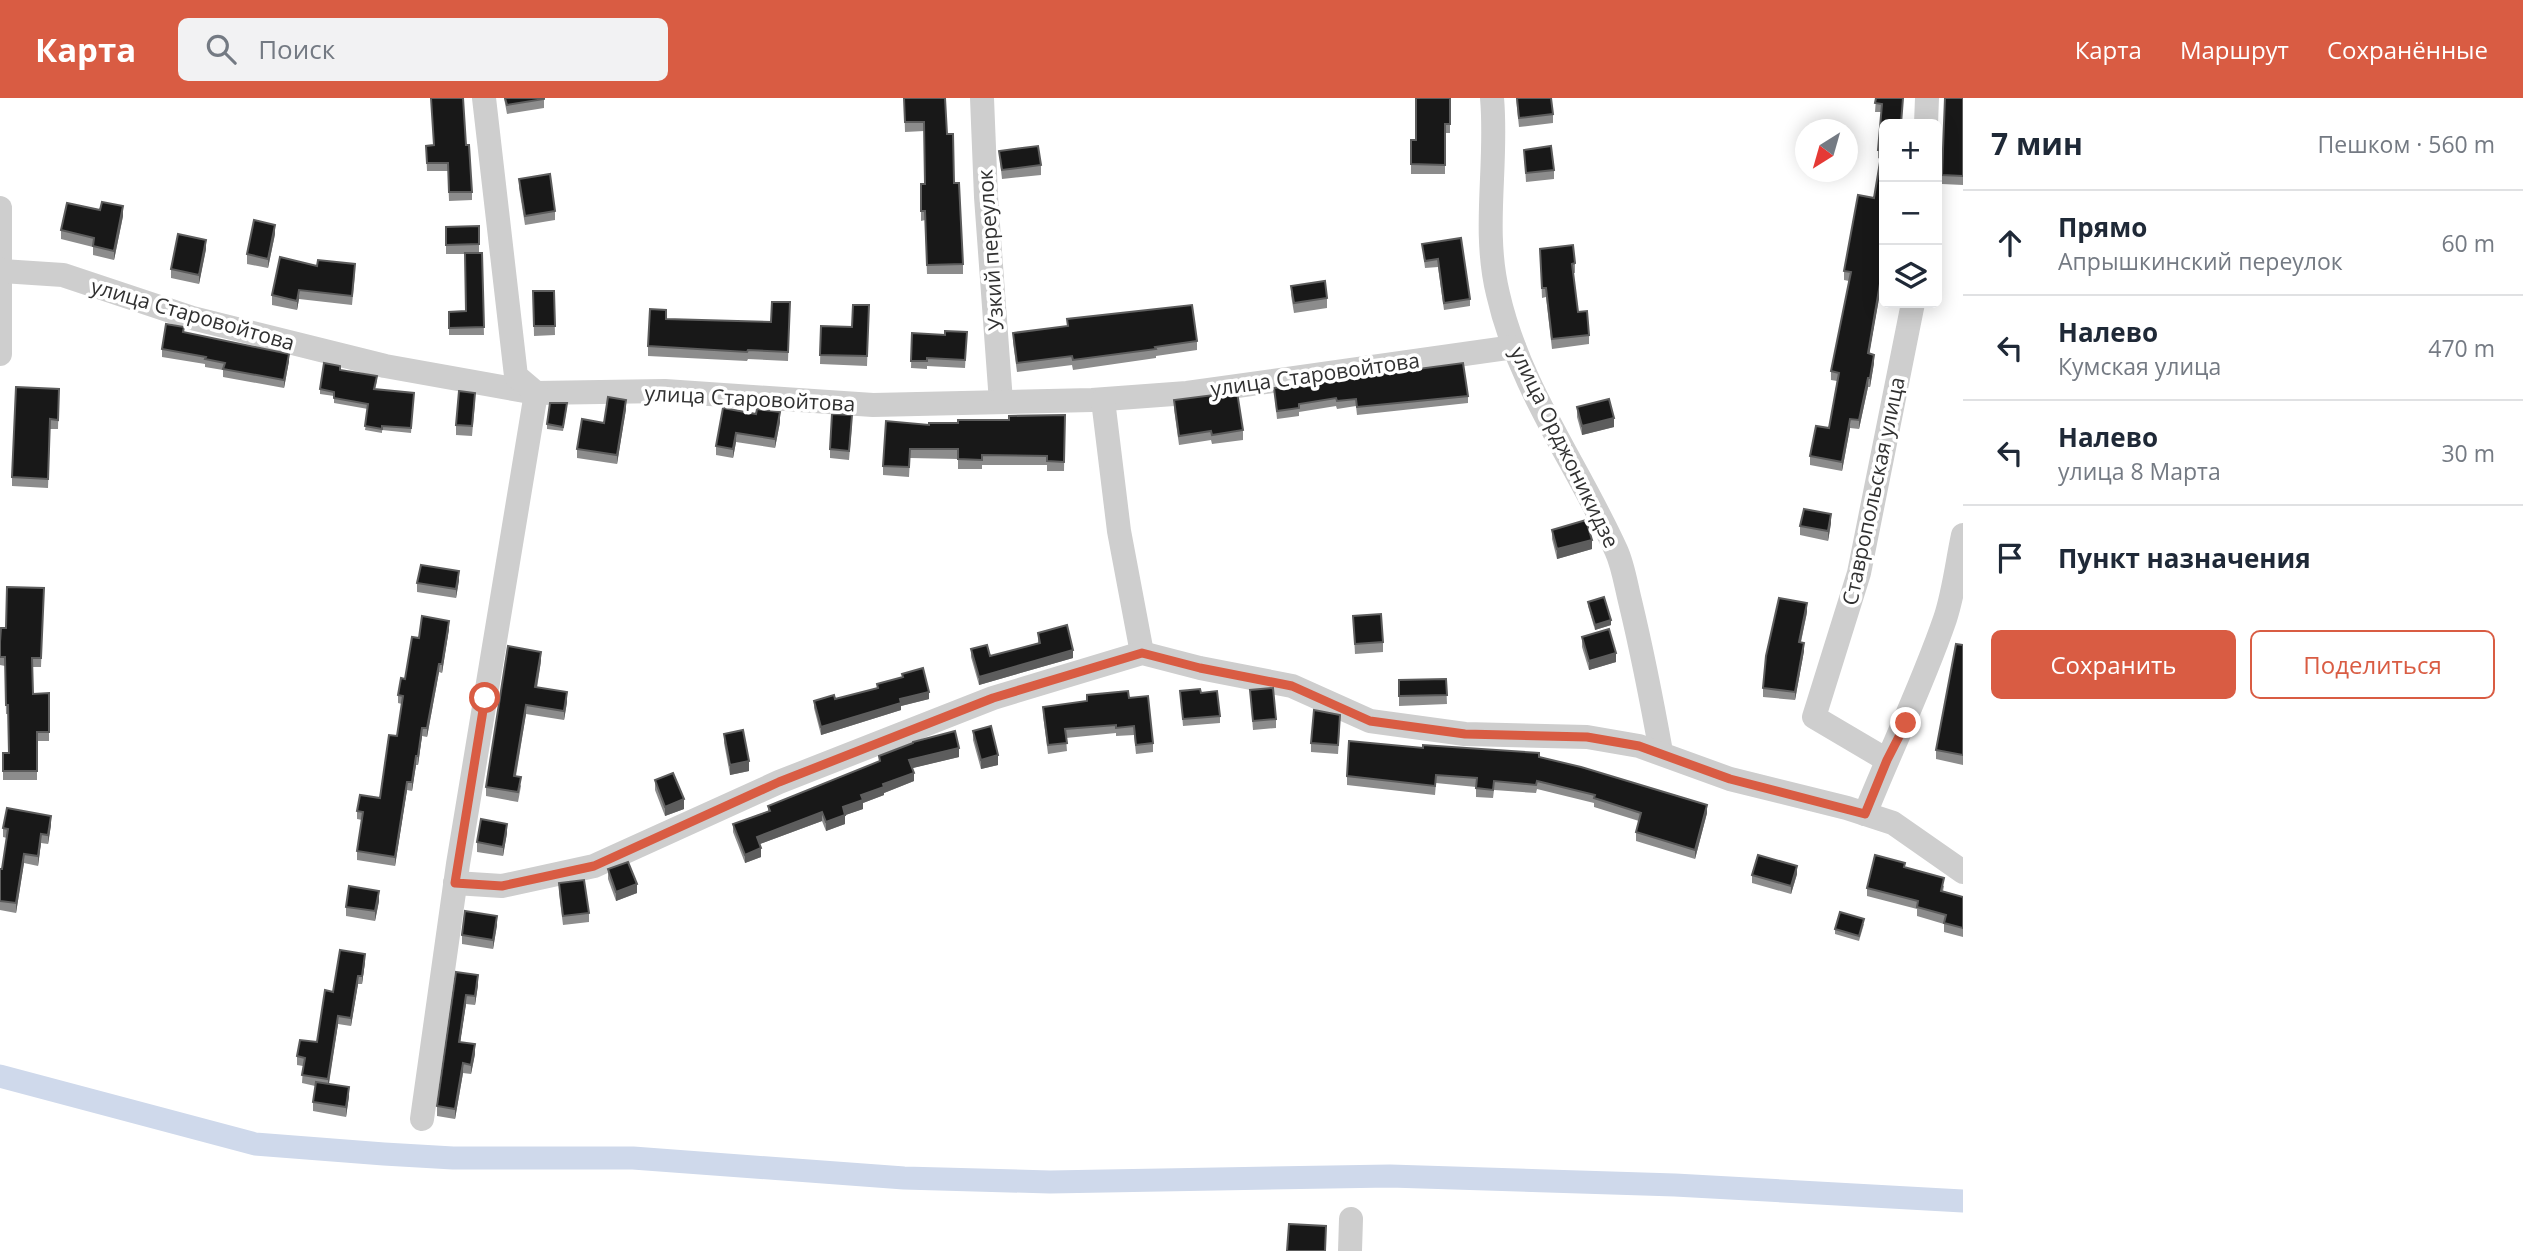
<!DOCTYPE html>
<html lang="ru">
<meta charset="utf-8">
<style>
:root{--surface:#fff;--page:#f2f2f3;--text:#1f2937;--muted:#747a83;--line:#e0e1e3;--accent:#d95c43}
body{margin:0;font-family:"Open Sans",sans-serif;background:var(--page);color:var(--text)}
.controls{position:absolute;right:21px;top:21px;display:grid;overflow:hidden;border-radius:10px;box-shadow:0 4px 18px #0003}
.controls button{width:63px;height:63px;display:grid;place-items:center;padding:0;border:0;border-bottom:2px solid var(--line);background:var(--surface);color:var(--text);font:35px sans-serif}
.compass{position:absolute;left:1795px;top:21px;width:63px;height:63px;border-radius:50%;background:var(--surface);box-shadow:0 4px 18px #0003;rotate:217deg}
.stop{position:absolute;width:21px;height:21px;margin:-16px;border:5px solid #d95c43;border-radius:50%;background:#fff}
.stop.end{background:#d95c43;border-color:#fff;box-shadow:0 2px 7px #0008}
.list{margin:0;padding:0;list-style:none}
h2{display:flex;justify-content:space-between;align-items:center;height:91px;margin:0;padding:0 28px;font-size:30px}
h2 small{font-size:23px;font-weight:400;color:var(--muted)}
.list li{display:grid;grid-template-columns:46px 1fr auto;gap:21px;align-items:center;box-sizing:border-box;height:105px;padding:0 28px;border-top:2px solid var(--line)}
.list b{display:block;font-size:26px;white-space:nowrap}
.list p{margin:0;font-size:23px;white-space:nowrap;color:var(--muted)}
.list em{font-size:23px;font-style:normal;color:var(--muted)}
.actions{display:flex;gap:14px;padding:21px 28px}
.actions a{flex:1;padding:16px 0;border:2px solid var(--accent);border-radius:10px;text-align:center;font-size:24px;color:var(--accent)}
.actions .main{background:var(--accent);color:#fff}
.icon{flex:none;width:38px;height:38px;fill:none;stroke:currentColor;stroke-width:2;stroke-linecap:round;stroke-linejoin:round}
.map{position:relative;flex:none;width:1963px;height:1153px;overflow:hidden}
header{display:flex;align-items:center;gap:42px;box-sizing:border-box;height:98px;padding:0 35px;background:var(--accent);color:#fff}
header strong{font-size:33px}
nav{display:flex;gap:38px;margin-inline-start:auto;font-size:24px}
.search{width:490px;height:63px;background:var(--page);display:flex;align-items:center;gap:18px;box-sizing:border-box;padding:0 24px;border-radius:10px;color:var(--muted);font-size:26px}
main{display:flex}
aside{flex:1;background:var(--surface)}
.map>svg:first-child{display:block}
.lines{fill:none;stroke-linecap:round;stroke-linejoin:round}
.canal{stroke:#cfd9eb;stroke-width:23}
.minor{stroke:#cecece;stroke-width:24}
.wall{fill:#8c8c8c}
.shaded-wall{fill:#5d5d5d}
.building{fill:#181818;stroke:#5d5d5d;stroke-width:2}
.route{stroke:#d95c43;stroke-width:9}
.labels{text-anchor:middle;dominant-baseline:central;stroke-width:7;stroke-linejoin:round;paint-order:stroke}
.street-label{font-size:21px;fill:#313131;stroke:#fff}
</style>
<header>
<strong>Карта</strong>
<div class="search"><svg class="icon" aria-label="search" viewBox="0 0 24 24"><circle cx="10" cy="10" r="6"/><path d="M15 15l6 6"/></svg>Поиск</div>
<nav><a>Карта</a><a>Маршрут</a><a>Сохранённые</a></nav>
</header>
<main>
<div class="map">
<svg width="1963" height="1153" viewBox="0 0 1963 1153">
<rect width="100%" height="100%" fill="#fff"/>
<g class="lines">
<path class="canal" d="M0 978 255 1046 384 1056 453 1060H633L904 1080 1050 1084 1390 1078 1675 1087 1963 1103"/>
<g class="minor">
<path d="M982 0 986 99 1001 304"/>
<path d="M1492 0C1498 66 1482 131 1498 196 1519 289 1577 366 1616 452 1623 467 1626 487 1630 503 1642 553 1652 604 1661 654"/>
<path d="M1926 26 1927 0"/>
<path d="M0 110V256"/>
<path d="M0 171 2 173 63 177 192 220 385 268 536 295 665 293 873 307 1092 302 1187 295 1514 249"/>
<path d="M1103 302 1119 433 1142 555"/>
<path d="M1887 662 1814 619 1859 475 1913 205"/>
<path d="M1865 716C1891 651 1922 588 1945 521 1954 494 1957 465 1963 437"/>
<path d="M455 785 502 788 594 768 779 684 993 600 1142 555 1200 570 1292 588 1370 623 1465 636 1587 639 1639 648 1730 681 1847 710 1893 725 1963 774"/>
<path d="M422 1021 458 766 536 295 516 278 484 0"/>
<path d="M1350 1153 1351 1121"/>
</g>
</g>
<g class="wall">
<path d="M431 0 466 47 472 94V102L449 103 448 73H427L426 48 434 47Z"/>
<path d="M504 0H544V10L507 16Z"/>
<path d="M904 0 947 36 954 85 963 166V176H927L925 122 921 123V86H925L924 33 905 34Z"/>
<path d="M1450 0V35H1445V76H1411V42H1416Z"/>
<path d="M1516 0 1553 16V25L1519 29Z"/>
<path d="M1876 0H1904L1884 26V189H1881L1869 256 1874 265 1870 289H1868L1859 331 1850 330 1842 373 1810 367V358L1829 330 1837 283 1831 282V273L1849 183 1844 182V173L1874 100 1880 61 1878 60V52L1881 14H1875Z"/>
<path d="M1963 0V87L1942 86V77Z"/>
<path d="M1524 52 1554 72V81L1526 84Z"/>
<path d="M999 53 1041 67V77L1002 81Z"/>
<path d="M519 81 555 113V122L525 127 519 90Z"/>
<path d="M123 118 114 162 93 157V149L61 141V132Z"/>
<path d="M479 128V155H482L484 237H449V214L466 213 465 156H446V129Z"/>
<path d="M275 136 268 170 247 166V156Z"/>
<path d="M1461 140 1470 201V208L1444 212 1438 169 1425 170 1422 146Z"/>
<path d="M206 151 199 186 171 180V171Z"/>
<path d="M1540 151 1575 165V175H1573L1578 214 1589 237V246L1552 251 1546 199 1542 200Z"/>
<path d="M317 168 355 175 352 207 299 201 297 212 272 207V197Z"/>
<path d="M1291 188 1327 200V210L1294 215 1291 197Z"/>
<path d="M533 193H554L555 237 534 238Z"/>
<path d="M790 204 788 263 748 261 747 263 648 258V248L771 224Z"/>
<path d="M869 207 867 268 820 266 821 228 852 229Z"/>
<path d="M1067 221 1197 243V252L1156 258V260L1073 272 1072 267 1017 274 1013 244V235L1067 228Z"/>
<path d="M184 234 289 263 284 290 223 279V272L205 269V266L162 259V251Z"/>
<path d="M967 234 965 270 927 268V271L911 270 912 235 945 237Z"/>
<path d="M340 272 377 283 375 292 414 295 411 335 382 332V335L365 332 368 311 334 305V298L320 296V291Z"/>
<path d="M1274 290 1468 298V305L1357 317 1356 308 1337 311 1336 308 1299 314V318L1277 321Z"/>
<path d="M59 291 58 331H50L48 390 12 388V379Z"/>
<path d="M1174 302 1243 332V342L1212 346 1211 342 1179 347 1174 311Z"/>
<path d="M475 304 472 338 456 337V327Z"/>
<path d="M567 309 563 333 547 331V326Z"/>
<path d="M1577 309 1614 329 1582 337 1577 319Z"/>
<path d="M723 310 780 324 775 350 736 344 733 360 716 357V348Z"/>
<path d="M626 311 617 366 577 360V351L604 325Z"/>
<path d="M1065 317 1064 373H1047V367H982V371H958V361L910 360 909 379 883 377V368L929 327 1009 322Z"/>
<path d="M852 327 849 362 830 360V351Z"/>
<path d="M1831 425 1828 443 1800 437V428Z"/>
<path d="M1552 432 1592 451 1557 461 1552 441Z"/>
<path d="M459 482 456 500 417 494V485Z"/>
<path d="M44 490 41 569H32L33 596 49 595V643H37V682H3V655H9L8 616H6L5 568 0 567V544Z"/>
<path d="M1588 504 1611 527 1595 532 1588 508Z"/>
<path d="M1807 514 1801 544 1804 553 1795 602 1763 599V590Z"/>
<path d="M1353 518 1383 544V554L1355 556Z"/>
<path d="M449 531 442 575 439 574 427 639 422 638 418 667H416L412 693 407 692 395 768 357 762V753L362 722 357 721V713L380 700 397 638 402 606 398 605V597L405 581 419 540Z"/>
<path d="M1038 535 1073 560 979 587 971 559V551L990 558 1038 545Z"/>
<path d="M1582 539 1616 564 1589 572 1582 549Z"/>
<path d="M1963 547V667L1936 661V652Z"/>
<path d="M541 563 537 590 567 604 564 622 526 616 516 678 521 688 518 704 486 698V689Z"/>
<path d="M902 576 929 601 901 608V612L821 637 814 610V603L835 601 877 591V586L902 579Z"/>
<path d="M1446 581 1447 606 1399 608V582Z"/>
<path d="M1250 592 1276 621V630L1253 632Z"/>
<path d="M1180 593 1201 595 1220 618V625L1183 628Z"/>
<path d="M1087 597 1129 600 1153 645V654L1136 656 1134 637 1116 638V635L1066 640 1067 653 1048 656 1043 617V609L1087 603Z"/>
<path d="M1340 626 1338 656 1311 654V645Z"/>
<path d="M973 633 998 667 981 671 973 642Z"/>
<path d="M724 636 749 673 730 677 724 645Z"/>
<path d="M879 658 959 659 912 670 914 683 884 695V697L863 705V711L845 717V726L826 733 822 723 760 746 761 759 745 765 733 734V726L768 713V708L879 664Z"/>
<path d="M1539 660 1707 715 1695 761 1636 743V734L1639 723 1594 709V705L1537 691 1536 695 1494 692 1493 700 1476 699V689L1436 685 1435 697 1347 687V678Z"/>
<path d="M655 682 684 711 665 718 655 692Z"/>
<path d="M51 727 48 746 41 745 38 768 24 765 16 815 0 812V771H2L7 740 3 739V730Z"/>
<path d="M507 735 503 758 477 754V744Z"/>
<path d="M1905 769 1944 788 1943 793 1963 799V839L1944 834V826L1917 818V811L1867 798V790Z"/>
<path d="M608 771 637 795 616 803 608 781Z"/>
<path d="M1797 776 1791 796 1752 785V777Z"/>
<path d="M559 785 589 815V824L563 827 559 795Z"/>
<path d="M379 803 375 823 346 818V809Z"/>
<path d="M1864 826 1859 843 1835 836V831Z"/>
<path d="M497 827 493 851 462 846V837Z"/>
<path d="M365 864 362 886H358L351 928 338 926 329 986 349 998 346 1019 313 1013V1004L315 988 302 985 303 968 297 967V958L317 944 333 894Z"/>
<path d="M456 874 478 887 475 907 466 906 460 944 475 956 471 976 463 975 455 1021 437 1018V1008Z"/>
</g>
<g class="shaded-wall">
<path d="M123 108V118L114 162V153Z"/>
<path d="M275 127V136L268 170V161Z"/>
<path d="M206 142V151L199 186V177Z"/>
<path d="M1881 180V189L1868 264V255Z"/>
<path d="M299 192V201L297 212V203Z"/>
<path d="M289 256V263L284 290V282Z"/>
<path d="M1874 257V265L1870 289V280Z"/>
<path d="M1868 280V289L1859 331V322Z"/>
<path d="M626 302V311L617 366V357Z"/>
<path d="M780 314V324L775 350V341Z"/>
<path d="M1614 320V329L1582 337V328Z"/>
<path d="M1850 321V330L1842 373V364Z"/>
<path d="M736 335V344L733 360V351Z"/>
<path d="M1831 416V425L1828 443V433Z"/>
<path d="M1592 442V451L1557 461V451Z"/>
<path d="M459 473V482L456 500V491Z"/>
<path d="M1807 505V514L1799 552V544Z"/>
<path d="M1611 522V527L1595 532V527Z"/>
<path d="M449 523V531L442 575V566Z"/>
<path d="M1804 545V553L1795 602V594Z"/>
<path d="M1073 552V560L979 587V579Z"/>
<path d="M541 554V563L535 599V589Z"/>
<path d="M1616 555V564L1589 572V563Z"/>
<path d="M439 566V574L427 639V630Z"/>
<path d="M567 594V604L564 622V613Z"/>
<path d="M929 594V601L901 608V612L821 637V629L900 601Z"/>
<path d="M526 607V616L514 687V678Z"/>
<path d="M422 630V638L418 667V658Z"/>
<path d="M959 650V659L909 671V662Z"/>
<path d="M998 657V667L981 671V662Z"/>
<path d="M416 658V667L412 693V684Z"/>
<path d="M749 663V673L730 677V667Z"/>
<path d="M914 675V683L884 695V697L863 705V711L843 718V709L861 697 883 686Z"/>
<path d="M407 684V692L395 768V759Z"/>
<path d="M684 701V711L665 718V709Z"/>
<path d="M1707 707V715L1695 761V752Z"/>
<path d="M822 714V723L757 747V739Z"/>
<path d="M845 717V726L826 733V724Z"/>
<path d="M51 718V727L48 746V737Z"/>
<path d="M507 726V735L503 758V749Z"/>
<path d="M41 736V745L38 768V758Z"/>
<path d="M761 750V759L745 765V757Z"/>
<path d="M24 756V765L16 815V805Z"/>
<path d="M1797 768V776L1791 796V788Z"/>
<path d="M637 786V795L616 803V794Z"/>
<path d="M379 793V803L375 823V813Z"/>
<path d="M497 818V827L493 851V842Z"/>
<path d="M365 856V864L362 886V878Z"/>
<path d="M478 877V887L475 907V898Z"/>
<path d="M358 878V886L351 928V920Z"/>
<path d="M466 897V906L459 953V944Z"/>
<path d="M338 918V926L328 990V981Z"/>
<path d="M475 946V956L471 976V967Z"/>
<path d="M463 965V975L455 1021V1011Z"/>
<path d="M349 989V998L346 1019V1009Z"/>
</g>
<g class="building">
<path d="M431 0H463L466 47H469L472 94H449L448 65H427L426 48 434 47Z"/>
<path d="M505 0H544V1L507 7Z"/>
<path d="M904 0H945L947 36H953L954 85H959L963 166 927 167 925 113H921V86H925L924 24H905Z"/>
<path d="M1416 0H1450V26H1445V67L1411 66V42H1416Z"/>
<path d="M1517 0H1551L1553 16 1519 20Z"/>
<path d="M1876 0H1903L1901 26H1884V180H1881L1868 255 1874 257 1870 280H1868L1859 322 1850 321 1842 364 1810 358 1816 328 1829 330 1839 275 1831 273 1851 174 1844 173 1858 97 1874 100 1882 52H1878L1882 6 1875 5Z"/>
<path d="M1945 0H1963V78L1942 77Z"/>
<path d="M1038 48 1041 67 1002 72 999 53Z"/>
<path d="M1551 48 1554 72 1526 75 1524 52Z"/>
<path d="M550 76 555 113 525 118 519 81Z"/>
<path d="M102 104 123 108 114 153 93 148 94 140 61 132 67 105 100 112Z"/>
<path d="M254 122 275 127 268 161 247 156Z"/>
<path d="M479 128V146L446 147V129Z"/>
<path d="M178 136 206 142 199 177 171 171Z"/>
<path d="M1461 140 1470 201 1444 205 1438 161 1425 163 1422 146Z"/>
<path d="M1573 147 1575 165 1572 166 1578 214 1587 213 1589 237 1552 241 1546 190H1542L1540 151Z"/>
<path d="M465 155H482L484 229 449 230V214L466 213Z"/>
<path d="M280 159 317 168 318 162 355 166 352 198 299 192 297 203 272 197Z"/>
<path d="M1325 183 1327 200 1294 205 1291 188Z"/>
<path d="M533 193H554L555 228H534Z"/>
<path d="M772 204H790L788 254 748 252 747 254 648 248 650 211 666 212V221L771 224Z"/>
<path d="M853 207H869L867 258 820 257 821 228 852 229Z"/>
<path d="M1192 207 1197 243 1155 249 1156 251 1073 262 1072 258 1017 265 1013 235 1068 228 1067 221Z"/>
<path d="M166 226 184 229 183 234 289 256 284 282 223 271 225 265 205 261 206 259 162 251Z"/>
<path d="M945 233 967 234 965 262 927 260V263H911L912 235 945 237Z"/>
<path d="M324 265 340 268V272L377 278 374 291 414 295 411 330 382 328V331L365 328 368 306 334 300V294L320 291Z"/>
<path d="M1463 265 1468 298 1357 309 1356 301 1337 303 1336 300 1299 306V310L1277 313 1274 290Z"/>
<path d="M16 289 59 291 58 322 50 321 48 381 12 379Z"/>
<path d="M459 293 475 295 472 328 456 327Z"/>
<path d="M1237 294 1243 332 1212 337 1211 333 1179 338 1174 302Z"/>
<path d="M608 299 626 302 617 357 577 351 582 321 604 325Z"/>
<path d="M1609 301 1614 320 1582 328 1577 309Z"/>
<path d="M550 305H567L563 329 547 326Z"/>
<path d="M723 310 756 316 757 311 780 314 775 341 736 335 733 351 716 348Z"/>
<path d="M832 316 852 317 849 353 830 351Z"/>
<path d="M1065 317 1064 364 1047 363V358L982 357V362L958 361V351H910L909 369 883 368 886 323 929 327V325H958V322H1009V318Z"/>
<path d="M1804 411 1831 416 1828 433 1800 428Z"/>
<path d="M1586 422 1592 442 1557 451 1552 432Z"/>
<path d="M421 467 459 473 456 491 417 485Z"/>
<path d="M7 489 44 490 41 560H32L33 596 49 595V634H37V673H3V655H9L8 607H6L5 559H0V544L1 530H6Z"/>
<path d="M1604 499 1611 522 1595 527 1588 504Z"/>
<path d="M1779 500 1807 505 1799 544 1804 545 1795 594 1763 590 1766 558Z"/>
<path d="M1381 516 1383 544 1355 546 1353 518Z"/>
<path d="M422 518 449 523 442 566H439L427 630H422L418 658H416L412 684H407L395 759 357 753 363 714 357 713 360 697 380 700 389 637 397 638 403 598 398 597 401 580 405 581 412 539 419 540Z"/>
<path d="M1067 527 1073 552 979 579 971 551 987 547 990 558 1040 545 1038 535Z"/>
<path d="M1609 531 1616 555 1589 563 1582 539Z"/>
<path d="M1956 546 1963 547V657L1936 652Z"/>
<path d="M508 548 541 554 535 589 567 594 564 613 526 607 514 678 521 679 518 694 486 689Z"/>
<path d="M923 570 929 594 900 601 901 605 821 629 814 603 834 597 835 601 878 590 877 586 903 579 902 576Z"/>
<path d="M1446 581 1447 597 1399 598V582Z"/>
<path d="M1273 590 1276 621 1253 623 1250 592Z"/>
<path d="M1200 591 1201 595 1217 593 1220 618 1183 621 1180 593Z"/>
<path d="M1128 593 1129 600 1148 598 1153 645 1136 647 1134 628 1116 630V627L1065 631 1067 645 1048 647 1043 609 1087 603V597Z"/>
<path d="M1314 612 1340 617 1338 647 1311 645Z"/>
<path d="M991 628 998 657 981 662 973 633Z"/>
<path d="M743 632 749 663 730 667 724 636Z"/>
<path d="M955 633 959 650 909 662 914 675 883 686 884 689 861 697 863 702 843 709 845 717 826 724 822 714 757 739 761 750 745 757 733 726 770 713 768 708 880 663 879 658 913 645V644Z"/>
<path d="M1349 643 1423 650V647L1539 655V659L1581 669 1707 707 1695 752 1636 734 1641 715 1594 700 1595 697 1537 683 1536 687 1494 683 1493 692 1476 690 1477 680 1436 677 1435 688 1347 678Z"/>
<path d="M673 675 684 701 665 709 655 682Z"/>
<path d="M7 710 51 718 48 737 41 736 38 758 24 756 16 805 0 803V771H2L8 731 3 730Z"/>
<path d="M481 721 507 726 503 749 477 744Z"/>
<path d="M1758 757 1797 768 1791 788 1752 777Z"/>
<path d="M1875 757 1905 765 1904 769 1944 780 1941 793 1963 799V830L1944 825 1946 817 1917 809 1918 803 1867 790Z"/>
<path d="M628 764 637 786 616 794 608 771Z"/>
<path d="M584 782 589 815 563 818 559 785Z"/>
<path d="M349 788 379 793 375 813 346 809Z"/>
<path d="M465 813 497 818 493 842 462 837Z"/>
<path d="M1840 814 1864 821 1859 838 1835 831Z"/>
<path d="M340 852 365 856 362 878H358L351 920 338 918 328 981 302 977 305 960 297 958 300 942 317 944 325 892 333 894Z"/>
<path d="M456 874 478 877 475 898 466 897 459 944 475 946 471 967 463 965 455 1011 437 1008Z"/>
<path d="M316 984 349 989 346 1009 313 1004Z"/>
<path d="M1289 1126 1326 1128 1325 1153H1287Z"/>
</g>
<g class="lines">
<path class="route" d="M485 600 455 785 502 788 594 768 779 684 993 600 1142 555 1200 570 1292 588 1370 623 1465 636 1587 639 1639 648 1730 681 1865 716 1887 662 1906 625"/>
</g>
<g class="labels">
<g class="street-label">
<text transform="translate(990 152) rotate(-94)">Узкий переулок</text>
<text transform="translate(193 216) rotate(16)">улица Старовойтова</text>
<text transform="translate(1315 276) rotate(-8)">улица Старовойтова</text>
<text transform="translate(750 300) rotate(3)">улица Старовойтова</text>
<text transform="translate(1565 349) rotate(64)">улица Орджоникидзе</text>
<text transform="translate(1873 393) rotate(-78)">Ставропольская улица</text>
</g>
</g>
</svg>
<div class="controls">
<button>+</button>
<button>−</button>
<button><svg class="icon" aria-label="layers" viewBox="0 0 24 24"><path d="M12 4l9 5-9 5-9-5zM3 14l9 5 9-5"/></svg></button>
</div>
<svg class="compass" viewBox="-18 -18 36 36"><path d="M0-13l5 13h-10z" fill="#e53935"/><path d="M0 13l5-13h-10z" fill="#747a83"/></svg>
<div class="stop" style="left:485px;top:600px"></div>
<div class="stop end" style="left:1906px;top:625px"></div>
</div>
<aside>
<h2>7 мин<small>Пешком · 560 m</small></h2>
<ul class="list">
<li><svg class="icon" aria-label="ahead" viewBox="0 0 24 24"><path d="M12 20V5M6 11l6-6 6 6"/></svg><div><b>Прямо</b><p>Апрышкинский переулок</p></div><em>60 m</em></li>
<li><svg class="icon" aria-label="left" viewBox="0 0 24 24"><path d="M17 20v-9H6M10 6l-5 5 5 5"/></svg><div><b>Налево</b><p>Кумская улица</p></div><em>470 m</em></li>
<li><svg class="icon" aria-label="left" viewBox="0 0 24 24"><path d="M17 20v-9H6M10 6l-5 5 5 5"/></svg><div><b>Налево</b><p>улица 8 Марта</p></div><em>30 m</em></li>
<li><svg class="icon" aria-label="arrive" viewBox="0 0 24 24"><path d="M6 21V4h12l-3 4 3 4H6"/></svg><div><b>Пункт назначения</b></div></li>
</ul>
<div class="actions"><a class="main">Сохранить</a><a>Поделиться</a></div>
</aside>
</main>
